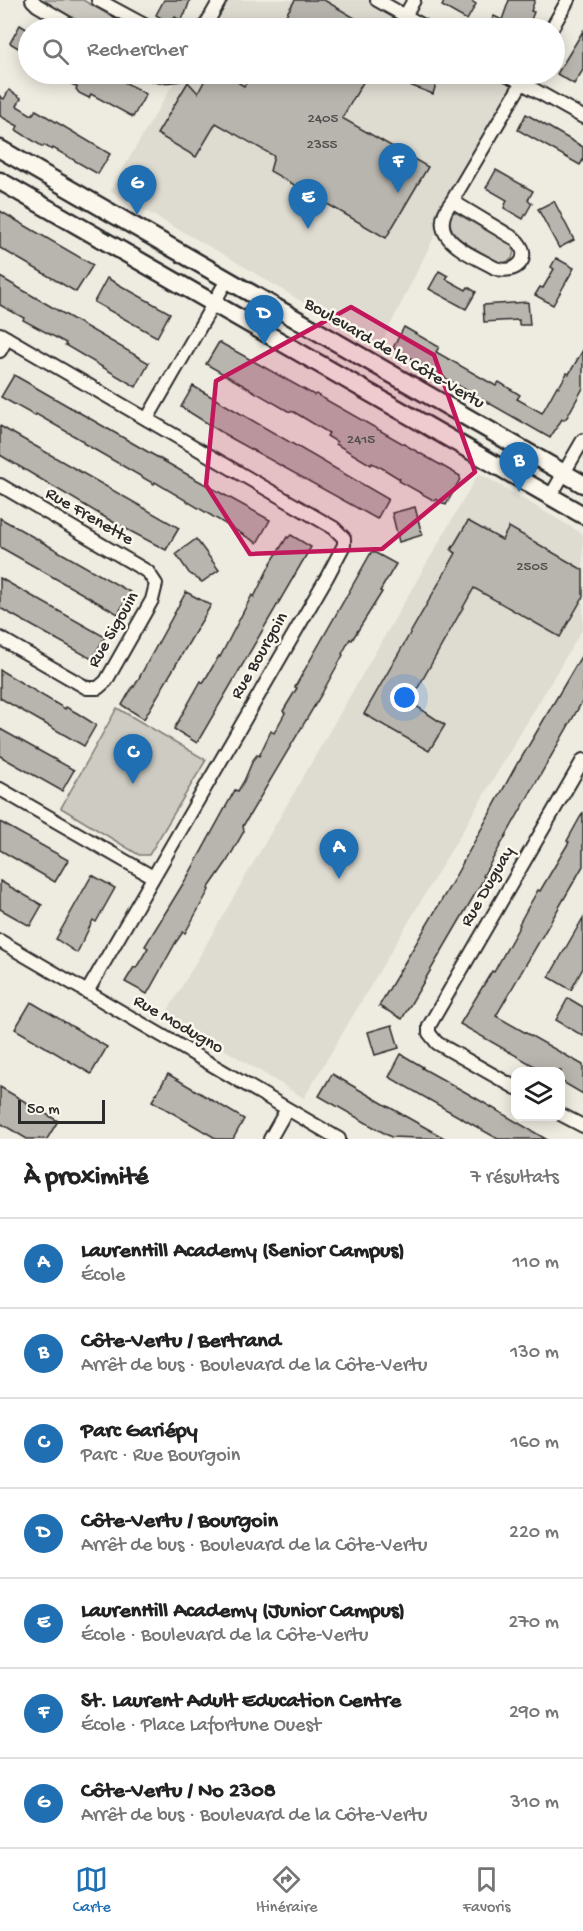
<!DOCTYPE html>
<html lang="fr">
<meta charset="utf-8">
<style>
:root{--surface:#fff;--page:#f2f2f2;--text:#222;--muted:#767676;--line:#e0e0e0;--accent:#1f6fb2}
body{margin:0;font-family:"Gochi Hand",sans-serif;background:var(--page);color:var(--text)}
.controls{position:absolute;right:18px;bottom:18px;display:grid;overflow:hidden;border-radius:12px;box-shadow:0 3px 15px #0003}
.controls button{width:54px;height:54px;display:grid;place-items:center;padding:0;border:0;border-bottom:2px solid var(--line);background:var(--surface);color:var(--text);font:30px sans-serif}
.scale{position:absolute;left:18px;bottom:15px;width:87px;box-sizing:border-box;padding-left:6px;border:3px solid #2b2b2b;border-top:0;font-size:16px;line-height:21px;white-space:nowrap;color:#2b2b2b;-webkit-text-stroke:4px #fbf7ec;paint-order:stroke}
.you{position:absolute;left:405px;top:698px;width:21px;height:21px;margin:-15px;border:4px solid #fff;border-radius:50%;background:#1a73e8;box-shadow:0 0 0 9px #1a73e833}
.badge{display:grid;place-items:center;width:39px;height:39px;border-radius:50%;background:var(--accent);color:#fff;font-size:20px;font-weight:700}
.pin{position:absolute;translate:-50% -50px;filter:drop-shadow(0 2px 3px #0008)}
.pin::after{content:'';position:absolute;top:32px;width:21px;height:18px;background:inherit;clip-path:polygon(0 0,100% 0,50% 100%)}
.list{margin:0;padding:0;list-style:none}
h2{display:flex;justify-content:space-between;align-items:center;height:78px;margin:0;padding:0 24px;font-size:26px}
h2 small{font-size:20px;font-weight:400;color:var(--muted)}
.list li{display:grid;grid-template-columns:39px 1fr auto;gap:18px;align-items:center;box-sizing:border-box;height:90px;padding:0 24px;border-top:2px solid var(--line)}
.list b{display:block;font-size:22px;white-space:nowrap}
.list p{margin:0;font-size:20px;white-space:nowrap;color:var(--muted)}
.list em{font-size:20px;font-style:normal;color:var(--muted)}
.icon{flex:none;width:33px;height:33px;fill:none;stroke:currentColor;stroke-width:2;stroke-linecap:round;stroke-linejoin:round}
.map{position:relative;flex:none;width:583px;height:1139px;overflow:hidden}
.search{position:absolute;background:var(--surface);box-shadow:0 3px 15px #0003;left:18px;right:18px;top:18px;height:66px;display:flex;align-items:center;gap:15px;box-sizing:border-box;padding:0 21px;border-radius:33px;color:var(--muted);font-size:22px}
.sheet{height:708px;background:var(--surface)}
nav{display:flex;justify-content:space-around;align-items:center;box-sizing:border-box;height:84px;border-top:2px solid var(--line);background:var(--surface);font-size:16px;color:var(--muted)}
nav a{display:grid;justify-items:center;gap:3px}
nav .on{color:var(--accent)}
.map>svg:first-child{display:block}
.built{fill:#dedbd1}
.green{fill:#cecbc2;stroke:#7c7b76;stroke-width:1.5}
.building{fill:#b8b5ae;stroke:#2b2b2b;stroke-width:1.5}
.lines{fill:none;stroke-linecap:round;stroke-linejoin:round}
.street-casing{stroke:#2b2b2b;stroke-width:16}
.secondary-casing{stroke:#2b2b2b;stroke-width:21}
.street{stroke:#fbf7ec;stroke-width:12}
.secondary{stroke:#fbf7ec;stroke-width:16}
.marked{fill:#c2185b;fill-opacity:0.2;stroke:#c2185b;stroke-width:4.5;stroke-linejoin:round}
.labels{text-anchor:middle;dominant-baseline:central;stroke-width:5;stroke-linejoin:round;paint-order:stroke}
.number-label{font-size:15px;fill:#4e4e4c}
.street-label{font-size:18px;fill:#2b2b2b;stroke:#fbf7ec}
</style>
<div class="map">
<svg width="583" height="1139" viewBox="0 0 583 1139">
<rect width="100%" height="100%" fill="#eeebe0"/>
<filter id="ink" filterUnits="userSpaceOnUse"><feTurbulence type="fractalNoise" baseFrequency=".0167" numOctaves="2"/><feDisplacementMap in="SourceGraphic" scale="12" xChannelSelector="R" yChannelSelector="G"/><feConvolveMatrix kernelMatrix="1 2 1 2 8 2 1 2 1" color-interpolation-filters="sRGB"/></filter>
<g filter="url(#ink)">
<g class="built">
<path d="M220 0H377L427 28H204Z"/>
<path d="M179 74H506L522 83 452 201 379 348 228 257 110 191Z"/>
<path d="M479 473 583 534V628L304 1098 166 1014Z"/>
</g>
<g class="green">
<path d="M40 0H83L132 28H89Z"/>
<path d="M455 212 510 244 514 251 512 259 504 263 498 262C478 251 445 241 450 213Z"/>
<path d="M117 708 206 760 149 855H139L61 808Z"/>
</g>
<g class="building">
<path d="M164 0H190L185 14 180 20 175 17 171 24 156 15Z"/>
<path d="M295 0H324L372 28H278Z"/>
<path d="M445 0H470L476 4 467 20 442 6Z"/>
<path d="M509 0H535L531 11 534 12 528 28H487L494 16 502 20Z"/>
<path d="M20 25 28 30V54L10 43Z"/>
<path d="M583 31V70L574 84 557 74Z"/>
<path d="M53 74H101L108 78 110 74 146 94 133 117 91 94 89 98 79 93 76 89 77 87Z"/>
<path d="M208 74H224L244 86 252 74H368L342 118 428 167 386 238 270 171 274 156 216 123 196 157 157 134 188 82 198 93Z"/>
<path d="M381 74H439L433 94Z"/>
<path d="M9 90 21 98 17 106 32 115 36 110 110 154 98 174 53 148 52 150 44 145 43 147 16 130 18 126 0 116V96L4 99Z"/>
<path d="M526 114 583 147V160L580 165 518 130Z"/>
<path d="M496 170 533 191 528 200 532 203 523 219 504 208 507 200 486 188Z"/>
<path d="M554 201 574 240 559 248 538 209Z"/>
<path d="M0 211 93 265 76 292 0 248Z"/>
<path d="M556 258 574 268 553 305 535 295 540 287 543 288 554 269 551 267Z"/>
<path d="M439 271 448 276 446 279 466 290 468 287 476 292 466 309 429 289Z"/>
<path d="M0 277 149 363 136 387 65 345 66 343 23 320 24 318 0 305Z"/>
<path d="M107 278 170 313 157 337 94 302Z"/>
<path d="M528 302 530 325H519V320L484 322 483 305Z"/>
<path d="M404 327 439 347 436 352 496 386 499 382 520 395 517 399 542 413 557 386 559 387 567 373 569 374 583 350V388L567 417 564 420 562 419 550 438 393 348Z"/>
<path d="M219 342 314 395 316 394 460 476V479L446 505 436 499 435 501 399 481 400 479 382 468 372 463 371 465 336 444 337 442 327 436 329 433 294 412 288 411 206 364Z"/>
<path d="M14 375 190 476 270 520 257 543 155 482 154 484 83 443V441L36 414 35 416 1 397Z"/>
<path d="M193 386 388 499 377 519 231 438 181 407Z"/>
<path d="M0 426 179 528 166 550 113 522 0 455Z"/>
<path d="M415 507 422 535 399 542 392 513Z"/>
<path d="M0 518 130 592 118 614 0 547Z"/>
<path d="M468 521 502 540 509 527 583 570V597L560 637 474 588 410 702 445 725 429 751 364 714 456 553 451 550Z"/>
<path d="M291 535 311 547 197 743 174 729 201 681 203 683 219 656 220 657 252 595 254 597 271 563 287 537 288 538Z"/>
<path d="M196 539 219 570 202 582 189 573 176 554Z"/>
<path d="M372 551 396 564 380 591 382 592 352 640 350 639 342 654 343 655 321 695 243 826 244 831 226 863 208 889 209 890 194 917 185 933 183 932 176 942 147 994 125 982 134 967 136 968 148 948 145 946 189 874 235 790 238 791 244 781 253 760 257 755 259 756 271 731 274 733 285 713 283 711 297 688 295 687Z"/>
<path d="M0 578 105 637 92 659 0 608Z"/>
<path d="M186 592 211 605 144 719 122 705 133 686 134 687Z"/>
<path d="M583 653V700L483 876 485 877 402 1019 379 1006 450 886 518 762H519Z"/>
<path d="M0 670 65 709 66 707 77 713 96 725 84 746 0 698Z"/>
<path d="M0 729 74 770 62 791 0 756Z"/>
<path d="M583 812V866L496 1016 583 1065V1094L561 1081V1071H543L460 1024 492 971 494 972 520 925 519 924 526 911 538 890 540 891 569 842 567 841Z"/>
<path d="M0 822 68 860 55 882 0 850Z"/>
<path d="M92 875 115 888 96 922 93 920 77 953 56 939Z"/>
<path d="M0 881 42 905 30 926 0 909Z"/>
<path d="M583 918V968L571 990 549 977Z"/>
<path d="M568 998 583 1007V1036L556 1020Z"/>
<path d="M31 1002 107 1047 91 1074 15 1029Z"/>
<path d="M392 1025 399 1048 375 1055 368 1032Z"/>
<path d="M401 1054 423 1067 422 1068 467 1093 546 1139H498L389 1077Z"/>
<path d="M168 1074 244 1119 233 1139H217L152 1101Z"/>
<path d="M332 1074 403 1115 446 1139 391 1137 319 1096Z"/>
<path d="M0 1087 58 1121 47 1139H27L0 1123Z"/>
</g>
<g class="lines">
<defs>
<g id="street">
<path d="M32 0 37 5 76 28"/>
<path d="M98 0 150 28"/>
<path d="M377 0 427 28"/>
<path d="M405 16 414 0"/>
<path d="M204 28 220 0"/>
<path d="M552 28 568 0"/>
<path d="M153 74 161 76 179 74"/>
<path d="M506 74 583 117"/>
<path d="M452 201 515 239C534 256 517 276 495 268 469 253 423 238 452 201L527 74"/>
<path d="M0 334 334 528 344 538V545L327 577 87 992"/>
<path d="M0 351 7 338"/>
<path d="M147 419 227 280"/>
<path d="M0 485 148 572 156 584 152 600 106 681 98 688H87L0 638"/>
<path d="M550 497 583 440"/>
<path d="M0 789 153 877"/>
<path d="M0 941 339 1139"/>
<path d="M516 1088 437 1043 429 1033V1026L583 760"/>
<path d="M560 1114 583 1126"/>
<path d="M270 1139 287 1109"/>
</g>
<g id="secondary">
<path d="M0 149 583 484"/>
<path d="M0 181 583 515"/>
</g>
</defs>
<use href="#street" class="street-casing"/>
<use href="#secondary" class="secondary-casing"/>
<use href="#street" class="street"/>
<use href="#secondary" class="secondary"/>
</g>
</g>
<path class="marked" d="M351 307 434 355 475 472 382 549 250 554 206 485 216 381Z"/>
<g class="labels">
<g class="number-label">
<text x="323" y="119">2405</text>
<text x="322" y="145">2355</text>
<text x="361" y="440">2415</text>
<text x="532" y="567">2505</text>
</g>
<g class="street-label">
<text transform="translate(394 354) rotate(30)">Boulevard de la Côte-Vertu</text>
<text transform="translate(89 517) rotate(30)">Rue Frenette</text>
<text transform="translate(114 630) rotate(-60)">Rue Sigouin</text>
<text transform="translate(260 656) rotate(-60)">Rue Bourgoin</text>
<text transform="translate(488 887) rotate(-60)">Rue Duguay</text>
<text transform="translate(178 1025) rotate(30)">Rue Modugno</text>
</g>
</g>
</svg>
<div class="controls">
<button><svg class="icon" aria-label="layers" viewBox="0 0 24 24"><path d="M12 4l9 5-9 5-9-5zM3 14l9 5 9-5"/></svg></button>
</div>
<div class="scale">50 m</div>
<div class="you"></div>
<div class="pin badge" style="left:339px;top:879px">A</div>
<div class="pin badge" style="left:519px;top:492px">B</div>
<div class="pin badge" style="left:133px;top:784px">C</div>
<div class="pin badge" style="left:264px;top:345px">D</div>
<div class="pin badge" style="left:308px;top:229px">E</div>
<div class="pin badge" style="left:398px;top:193px">F</div>
<div class="pin badge" style="left:137px;top:215px">G</div>
<div class="search"><svg class="icon" aria-label="search" viewBox="0 0 24 24"><circle cx="10" cy="10" r="6"/><path d="M15 15l6 6"/></svg>Rechercher</div>
</div>
<section class="sheet">
<h2>À proximité<small>7 résultats</small></h2>
<ul class="list">
<li><span class="badge">A</span><div><b>LaurenHill Academy (Senior Campus)</b><p>École</p></div><em>110 m</em></li>
<li><span class="badge">B</span><div><b>Côte-Vertu / Bertrand</b><p>Arrêt de bus · Boulevard de la Côte-Vertu</p></div><em>130 m</em></li>
<li><span class="badge">C</span><div><b>Parc Gariépy</b><p>Parc · Rue Bourgoin</p></div><em>160 m</em></li>
<li><span class="badge">D</span><div><b>Côte-Vertu / Bourgoin</b><p>Arrêt de bus · Boulevard de la Côte-Vertu</p></div><em>220 m</em></li>
<li><span class="badge">E</span><div><b>LaurenHill Academy (Junior Campus)</b><p>École · Boulevard de la Côte-Vertu</p></div><em>270 m</em></li>
<li><span class="badge">F</span><div><b>St. Laurent Adult Education Centre</b><p>École · Place Lafortune Ouest</p></div><em>290 m</em></li>
<li><span class="badge">G</span><div><b>Côte-Vertu / No 2308</b><p>Arrêt de bus · Boulevard de la Côte-Vertu</p></div><em>310 m</em></li>
</ul>
</section>
<nav>
<a class="on"><svg class="icon" aria-label="map" viewBox="0 0 24 24"><path d="M3 6l6-2 6 2 6-2v14l-6 2-6-2-6 2zM9 4v14M15 6v14"/></svg>Carte</a>
<a><svg class="icon" aria-label="directions" viewBox="0 0 24 24"><path d="M12 3l9 9-9 9-9-9zM9 14v-3h6M13 9l2 2-2 2"/></svg>Itinéraire</a>
<a><svg class="icon" aria-label="saved" viewBox="0 0 24 24"><path d="M7 4h10v16l-5-4-5 4z"/></svg>Favoris</a>
</nav>
